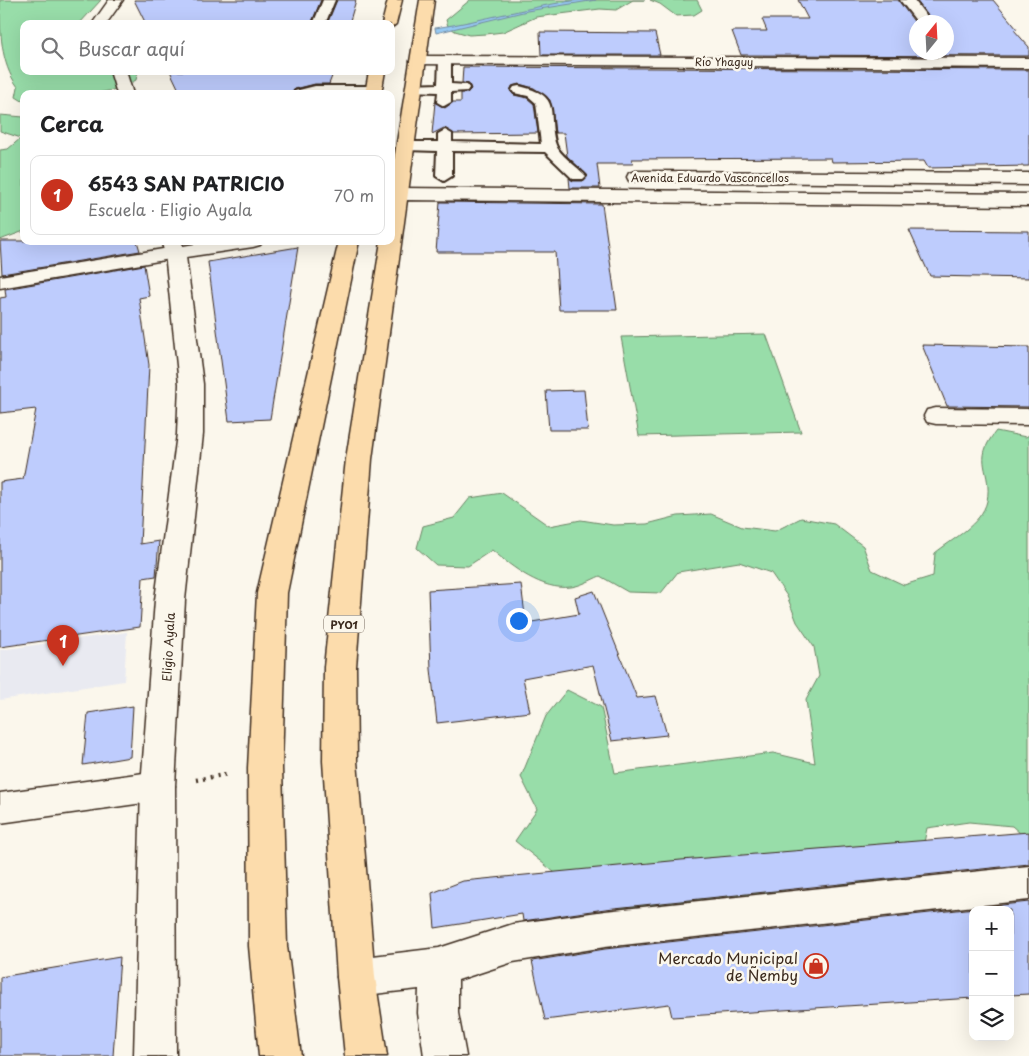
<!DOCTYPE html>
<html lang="es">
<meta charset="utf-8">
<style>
:root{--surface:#fff;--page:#f2f2f2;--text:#202124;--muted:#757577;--line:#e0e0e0;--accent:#c8321e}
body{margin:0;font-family:"Playpen Sans",sans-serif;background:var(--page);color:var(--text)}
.controls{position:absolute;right:15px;bottom:15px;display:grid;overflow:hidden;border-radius:10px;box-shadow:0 5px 20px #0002}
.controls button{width:45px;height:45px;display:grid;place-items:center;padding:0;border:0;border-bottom:1px solid var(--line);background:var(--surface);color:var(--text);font:25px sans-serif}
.compass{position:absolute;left:909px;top:15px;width:45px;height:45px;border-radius:50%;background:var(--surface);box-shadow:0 5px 20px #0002;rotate:18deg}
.you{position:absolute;left:518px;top:620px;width:18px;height:18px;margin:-12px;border:4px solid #fff;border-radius:50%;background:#1a73e8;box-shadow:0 0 0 8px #1a73e833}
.badge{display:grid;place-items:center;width:32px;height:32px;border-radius:50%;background:var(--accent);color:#fff;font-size:16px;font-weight:700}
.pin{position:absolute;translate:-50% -41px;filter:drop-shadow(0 1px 2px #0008)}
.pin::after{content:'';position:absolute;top:26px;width:18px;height:15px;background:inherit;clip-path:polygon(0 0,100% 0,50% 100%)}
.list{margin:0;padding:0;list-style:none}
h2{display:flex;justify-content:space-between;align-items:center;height:65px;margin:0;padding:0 20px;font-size:21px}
h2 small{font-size:16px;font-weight:400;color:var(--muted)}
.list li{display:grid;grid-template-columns:32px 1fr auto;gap:15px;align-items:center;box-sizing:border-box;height:80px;margin:0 10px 10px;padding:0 10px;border:1px solid var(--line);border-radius:10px}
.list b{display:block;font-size:19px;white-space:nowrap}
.list p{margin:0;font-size:16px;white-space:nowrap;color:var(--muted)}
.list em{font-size:16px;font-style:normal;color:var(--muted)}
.icon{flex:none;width:28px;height:28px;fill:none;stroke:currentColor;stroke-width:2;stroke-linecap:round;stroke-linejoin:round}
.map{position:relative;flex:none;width:1029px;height:1056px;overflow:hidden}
.search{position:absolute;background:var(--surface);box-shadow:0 5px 20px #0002;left:20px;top:20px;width:375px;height:55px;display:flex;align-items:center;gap:12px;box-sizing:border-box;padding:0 18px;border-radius:10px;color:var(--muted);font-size:19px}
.panel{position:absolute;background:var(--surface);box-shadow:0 5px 20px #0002;left:20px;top:90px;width:375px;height:155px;border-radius:10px}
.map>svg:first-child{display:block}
.built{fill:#e9eaf1}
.green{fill:#98dda9;stroke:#6a8464}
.water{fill:#96c9f3;stroke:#72899e}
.building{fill:#beccfd;stroke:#3b2a1e}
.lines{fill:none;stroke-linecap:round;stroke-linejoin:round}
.service-casing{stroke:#3b2a1e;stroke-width:4}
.minor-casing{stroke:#3b2a1e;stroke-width:3}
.tertiary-casing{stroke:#3b2a1e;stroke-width:3}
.trunk-casing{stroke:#3b2a1e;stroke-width:3}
.path{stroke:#3b2a1e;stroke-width:4.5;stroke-dasharray:2 5;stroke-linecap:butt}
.service{fill:#fbf7ec;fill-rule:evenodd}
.minor{fill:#fbf7ec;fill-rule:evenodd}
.tertiary{fill:#fbf7ec;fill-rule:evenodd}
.trunk{fill:#fcdcac;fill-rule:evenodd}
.labels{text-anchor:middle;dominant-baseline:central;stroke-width:5;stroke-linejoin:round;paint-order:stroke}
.far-street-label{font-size:11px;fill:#3b2a1e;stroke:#fbf7ec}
.shield{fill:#fbf7ec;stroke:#75685c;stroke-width:1}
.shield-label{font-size:11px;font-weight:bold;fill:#3b2a1e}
.street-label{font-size:12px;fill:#3b2a1e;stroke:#fbf7ec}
.near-poi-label{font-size:15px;fill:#3b2a1e;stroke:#fbf7ec;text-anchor:end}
</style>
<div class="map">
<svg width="1029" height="1056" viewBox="0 0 1029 1056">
<rect width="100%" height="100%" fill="#fbf7ec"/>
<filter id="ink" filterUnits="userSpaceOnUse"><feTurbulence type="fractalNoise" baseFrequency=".02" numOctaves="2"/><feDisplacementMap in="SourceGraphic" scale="10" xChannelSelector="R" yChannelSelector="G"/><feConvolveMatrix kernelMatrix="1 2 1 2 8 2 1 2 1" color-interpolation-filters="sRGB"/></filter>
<g filter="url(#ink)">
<path class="built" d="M127 632 124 681 0 700V650Z"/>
<g class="green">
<path d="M0 0H101L79 24H24V71H138L136 80C103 100 61 94 24 94V102L16 97 18 87C0 63 0 30 0 0Z"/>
<path d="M470 0H645H633L616 10 600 9 536 17 503 32 486 34 469 35 455 31 448 26 446 20Z"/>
<path d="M650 0H697L702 10 694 15 676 16 660 4Z"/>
<path d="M0 115 24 117V231L0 240V150L8 149 21 138 0 131Z"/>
<path d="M766 334 801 432 639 436 621 337Z"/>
<path d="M996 431 1026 437 1029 435V841L1012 826 969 822 927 828 920 862 895 887 852 890 807 870 778 896 656 923 579 892 515 841 537 809 521 777 546 716 567 690 601 707 615 773 773 753 815 763 806 700 819 676 814 647 797 622 787 596 771 573 739 562 678 572 661 593 628 592 600 576C591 580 580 586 571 587 542 591 512 567 492 550L468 566 436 565 417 548 423 526 454 518 470 498 502 493 549 526 581 520 613 525 647 524 678 516 711 514 742 527 775 531 801 518 834 524 863 546 872 570 904 585 933 576 935 553C951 540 982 524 987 501 993 470 971 462 996 431Z"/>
</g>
<path class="water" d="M579 0H596L527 11 436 33 435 28C483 21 530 6 579 0Z"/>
<g class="building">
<path d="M134 0H321L311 24H146Z"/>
<path d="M337 0H356L349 24H327Z"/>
<path d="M798 0H898L916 24V52H946V22H933L916 0H993L1017 29 1014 30 1029 47V56L741 55 732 31H767L762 19H808Z"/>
<path d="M540 32 655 33 660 55H541Z"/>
<path d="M463 67 1029 70V166L928 168 924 161 832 162 831 158 632 159 633 164H597L600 188H570L569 178 573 181H583L588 176 567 156 564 133H555L550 100 534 88 519 84 512 86 510 91 514 95 527 98 534 104 538 133 454 134 444 128 432 134 435 102 445 108 453 102H461V93H467L471 89 469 84 462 83Z"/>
<path d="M170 71H334L329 84H315L295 89 291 94H181Z"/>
<path d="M440 202 602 204 617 310H559L555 252H436Z"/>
<path d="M909 230 1029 231V278L930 276Z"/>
<path d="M0 241H137L140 251 2 274Z"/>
<path d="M298 247 270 419 229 421 208 262Z"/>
<path d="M144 265 149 296 139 298 149 365 140 544 159 541 156 576 143 578 140 627 0 647V482L23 479 36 409 0 413V298L6 297 5 289Z"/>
<path d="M922 345 1029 347V407L947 406Z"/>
<path d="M584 390 588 430H549L546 391Z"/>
<path d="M521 584 526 623 579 614 575 597 594 591 637 698 656 696 667 735 612 741 593 665 523 678 530 712 437 723 431 669 428 590Z"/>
<path d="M133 706 130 757 83 765 88 713Z"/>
<path d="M1029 832V864L605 909 523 921 522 914 435 928 432 893 463 881 681 860Z"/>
<path d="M1029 902V994L1010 995V910H973V998L672 1017 669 1004 545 1020 532 961 605 949Z"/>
<path d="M120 957 113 1056H0V977Z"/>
</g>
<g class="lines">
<defs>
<g id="service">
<path d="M323 0H335L325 24H313Z"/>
<path d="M445 57 451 61V84L467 85 469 88 467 91 451 92V102L444 106 437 102 438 92 409 91 407 88 409 85 438 84 439 61Z"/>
<path d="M315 86H374L381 90 375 94H293L295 91Z"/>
<path d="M519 86C564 96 546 112 556 145 559 154 576 166 583 173L586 176 583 179H573L545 152 452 151V176L444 181 436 176 437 151 405 150 398 146 405 142H438V134L445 130 452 134V142L541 144 536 103 528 96 514 93 512 90 514 87Z"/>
</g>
<g id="minor">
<path d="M900 0H914L931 22H917Z"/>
<path d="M418 56 1029 58V68L413 64 410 61Z"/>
<path d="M175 247 182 249 185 253 182 257 0 288V276Z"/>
<path d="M936 408 1029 409V425L936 424 927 422 924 416 927 410Z"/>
<path d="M158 771 170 775 175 786 170 797 158 801 0 823V793Z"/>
<path d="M1029 866V900L605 947 513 962 458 980V1013L466 1056H424L418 1013 419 989 356 996 342 991 337 977 342 963 356 958 439 948 513 924 605 911Z"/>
</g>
<g id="tertiary">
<path d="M109 0H123L106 24H92Z"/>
<path d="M110 71H126L133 94H117Z"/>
<path d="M636 171 1029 173V185L629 181 627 177 629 173Z"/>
<path d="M398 188 1029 194V206L401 200 391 203V190Z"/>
<path d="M161 241H181L183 246 212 241H263L260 245 253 247 186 257 203 384V434L185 600 175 786 176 1056H134L141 786 155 600 177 434 179 384 165 253Z"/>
</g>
<g id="trunk">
<path d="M388 0H402L396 24 391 28V24H382Z"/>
<path d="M420 0H434L372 459 356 667 357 761 375 977 387 1056H345L337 977 323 761 324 667 346 459 381 241H391V179Z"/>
<path d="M369 71H385L381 94H365Z"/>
<path d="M339 241H359L287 593 282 768 287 946 301 1056H259L249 946 248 768 257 593Z"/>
</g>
</defs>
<use href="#service" class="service-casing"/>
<use href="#minor" class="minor-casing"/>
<use href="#tertiary" class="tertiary-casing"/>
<use href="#trunk" class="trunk-casing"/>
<path class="path" d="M196 780 227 774"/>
<use href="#service" class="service"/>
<use href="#minor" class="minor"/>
<use href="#tertiary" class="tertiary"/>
<use href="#trunk" class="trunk"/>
</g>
</g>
<defs>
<symbol id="shop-ring" viewBox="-11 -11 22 22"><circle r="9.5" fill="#fbf7ec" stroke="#c8321e" stroke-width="1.5"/><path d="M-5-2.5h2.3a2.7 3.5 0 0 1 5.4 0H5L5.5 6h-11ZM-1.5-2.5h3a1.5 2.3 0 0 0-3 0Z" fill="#c8321e"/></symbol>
</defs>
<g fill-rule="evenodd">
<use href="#shop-ring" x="802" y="952" width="28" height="28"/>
</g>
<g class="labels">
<g class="far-street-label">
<text x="724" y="61">Río Yhaguy</text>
<text x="710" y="177">Avenida Eduardo Vasconcellos</text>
</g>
<rect class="shield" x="324" y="615.5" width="40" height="17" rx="4"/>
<g class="shield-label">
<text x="344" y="624">PY01</text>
</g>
<g class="street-label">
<text transform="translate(168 647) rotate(-87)">Eligio Ayala</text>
</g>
<g class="near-poi-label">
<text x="798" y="957">Mercado Municipal<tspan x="798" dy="17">de Ñemby</tspan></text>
</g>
</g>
</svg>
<div class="controls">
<button>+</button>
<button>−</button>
<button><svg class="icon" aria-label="layers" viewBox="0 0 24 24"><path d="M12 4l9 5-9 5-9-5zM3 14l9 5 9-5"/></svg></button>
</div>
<svg class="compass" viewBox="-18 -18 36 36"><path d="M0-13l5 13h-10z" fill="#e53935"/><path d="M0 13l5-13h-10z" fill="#757577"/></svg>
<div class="you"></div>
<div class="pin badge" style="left:63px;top:666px">1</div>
<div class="search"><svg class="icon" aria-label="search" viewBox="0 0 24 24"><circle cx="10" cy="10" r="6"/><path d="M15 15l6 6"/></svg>Buscar aquí</div>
<section class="panel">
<h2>Cerca<small></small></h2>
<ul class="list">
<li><span class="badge">1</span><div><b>6543 SAN PATRICIO</b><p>Escuela · Eligio Ayala</p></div><em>70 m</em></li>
</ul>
</section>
</div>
